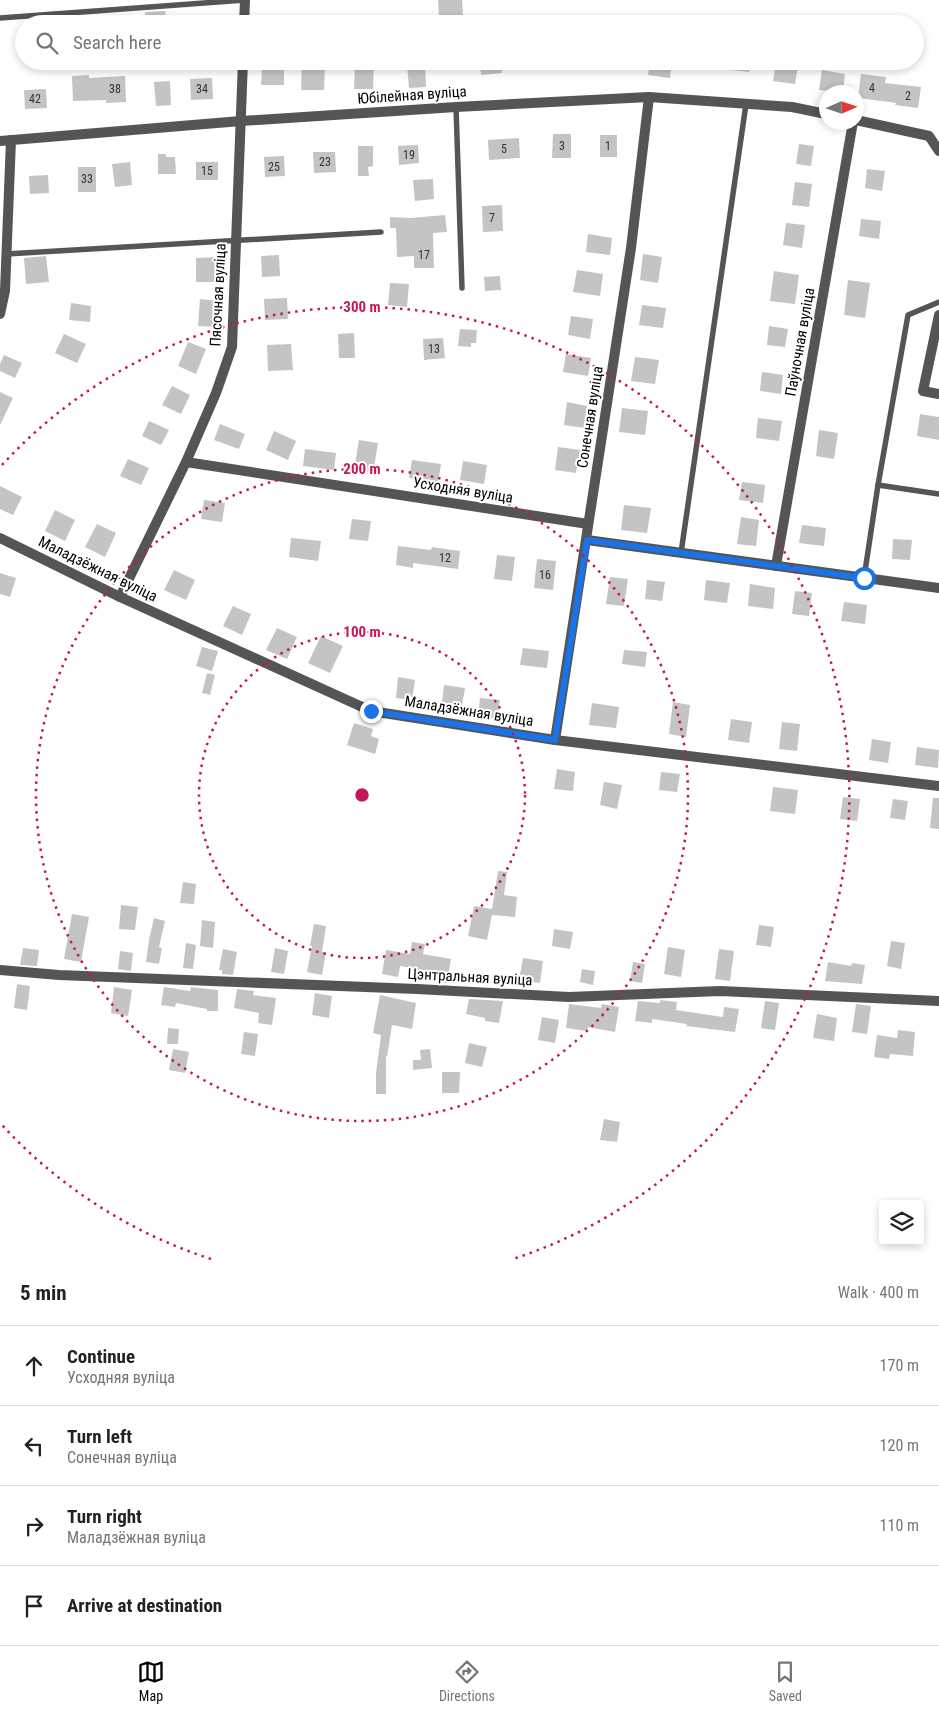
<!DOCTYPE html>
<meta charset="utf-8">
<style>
:root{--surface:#fff;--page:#f6f6f6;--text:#222;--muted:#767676;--line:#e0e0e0;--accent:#000}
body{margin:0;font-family:"Roboto Condensed",sans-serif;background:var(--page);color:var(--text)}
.controls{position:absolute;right:15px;bottom:15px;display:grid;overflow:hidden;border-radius:5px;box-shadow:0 2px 8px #0003}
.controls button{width:45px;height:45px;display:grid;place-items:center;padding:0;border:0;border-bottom:1px solid var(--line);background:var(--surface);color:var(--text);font:25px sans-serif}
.compass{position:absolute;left:819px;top:85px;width:45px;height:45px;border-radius:50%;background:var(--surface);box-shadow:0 2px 8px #0003;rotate:87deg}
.stop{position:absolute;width:15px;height:15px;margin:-11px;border:4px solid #1a73e8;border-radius:50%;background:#fff}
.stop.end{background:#1a73e8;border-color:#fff;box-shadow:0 1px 5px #0008}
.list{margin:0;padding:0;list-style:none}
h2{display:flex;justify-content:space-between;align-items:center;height:65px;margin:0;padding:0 20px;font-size:21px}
h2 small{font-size:16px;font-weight:400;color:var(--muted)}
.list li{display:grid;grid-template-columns:32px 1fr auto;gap:15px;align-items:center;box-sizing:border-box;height:80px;padding:0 20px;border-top:1px solid var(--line)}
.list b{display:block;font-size:19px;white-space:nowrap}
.list p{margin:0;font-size:16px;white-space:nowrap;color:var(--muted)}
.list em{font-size:16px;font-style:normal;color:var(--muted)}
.icon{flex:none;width:28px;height:28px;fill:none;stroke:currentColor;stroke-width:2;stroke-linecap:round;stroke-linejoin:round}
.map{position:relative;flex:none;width:939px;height:1260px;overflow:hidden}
.search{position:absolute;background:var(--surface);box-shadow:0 2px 8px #0003;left:15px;right:15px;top:15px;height:55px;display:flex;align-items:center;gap:12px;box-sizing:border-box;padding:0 18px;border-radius:28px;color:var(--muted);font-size:19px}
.sheet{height:385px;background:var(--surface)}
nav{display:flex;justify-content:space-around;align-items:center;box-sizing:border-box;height:70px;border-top:1px solid var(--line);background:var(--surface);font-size:14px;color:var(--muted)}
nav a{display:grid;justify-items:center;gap:2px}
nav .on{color:var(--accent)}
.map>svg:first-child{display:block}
.building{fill:#c4c4c4}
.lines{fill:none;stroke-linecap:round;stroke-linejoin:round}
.service{stroke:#555;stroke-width:5.5}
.minor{stroke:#555;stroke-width:10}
.route{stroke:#1a73e8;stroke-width:6}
.ring{fill:none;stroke:#c2185b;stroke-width:2.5;stroke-dasharray:2.5 5}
.labels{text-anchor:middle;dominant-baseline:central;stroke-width:4;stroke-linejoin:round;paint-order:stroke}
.number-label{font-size:12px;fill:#313131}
.street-label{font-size:15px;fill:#000;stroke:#fff}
.centre{fill:#c2185b;stroke:#fff;stroke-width:2.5}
.ring-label{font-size:15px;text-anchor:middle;font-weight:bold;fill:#c2185b;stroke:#fff;stroke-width:4;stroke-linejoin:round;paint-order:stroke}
</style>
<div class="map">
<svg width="939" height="1260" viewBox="0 0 939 1260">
<rect width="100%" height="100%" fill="#fff"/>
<g class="building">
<path d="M438 0H462L463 16 439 18Z"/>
<path d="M165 11 166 19 145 20V12Z"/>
<path d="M302 61H325L324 90H301Z"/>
<path d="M480 61H501L502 73 481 75Z"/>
<path d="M520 61H557V68L520 70Z"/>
<path d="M650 61H672L670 78 648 75Z"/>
<path d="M733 61H751L749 72 731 70Z"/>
<path d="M425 63 426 87 409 88 407 64Z"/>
<path d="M776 63 798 66 795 84 773 81Z"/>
<path d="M355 64 374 65 373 89H354Z"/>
<path d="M262 68 284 69V85H261Z"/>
<path d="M822 70 845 74 843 92 819 90Z"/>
<path d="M861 74 886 77 885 83 921 87 918 108 895 105 896 103 858 98Z"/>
<path d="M89 75V78L125 76 126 102 106 103V100L73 101 72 76Z"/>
<path d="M212 78 213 99 191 100 190 79Z"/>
<path d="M170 81 171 105 156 106 154 82Z"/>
<path d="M46 89 47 108 25 109 24 90Z"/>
<path d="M553 134H571V158H552Z"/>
<rect x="600" y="135" width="17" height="22"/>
<path d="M519 138 520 158 489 160 488 140Z"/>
<path d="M799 144 814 146 811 166 796 164Z"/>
<path d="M418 145 419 163 399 165 398 146Z"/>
<path d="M358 146H373V166L368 167 369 176H358Z"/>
<path d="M313 152H335L336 172 314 173Z"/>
<path d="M158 154H166V157H175L176 174H158Z"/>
<path d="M284 156 285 176 265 177 264 157Z"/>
<path d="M130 162 132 185 115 187 112 164Z"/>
<rect x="196" y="162" width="22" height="18"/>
<rect x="78" y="167" width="18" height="25"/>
<path d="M867 169 885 171 882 191 865 188Z"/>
<path d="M48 175 49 193 30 194 29 176Z"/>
<path d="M433 179 434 199 415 201 413 180Z"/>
<path d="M795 182 812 184 809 207 792 205Z"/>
<path d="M502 205 503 231 483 232 482 206Z"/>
<path d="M445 215 447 232 433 233 434 268H414V256L397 257 396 228H390V217L410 218Z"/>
<path d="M861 219 881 221 879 239 859 236Z"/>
<path d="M786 223 805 225 802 248 783 245Z"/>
<path d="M588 234 612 238 610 255 586 252Z"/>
<path d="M643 254 662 257 658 283 640 280Z"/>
<path d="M279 255 280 276 262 277 261 256Z"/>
<path d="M46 256 49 282 26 284 24 258Z"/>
<path d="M217 257V282H196V258Z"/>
<path d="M577 270 603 274 600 296 573 292Z"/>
<path d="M774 271 799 275 795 304 770 301Z"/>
<path d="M500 276 501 290 485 291 484 277Z"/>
<path d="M848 280 870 283 865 318 844 315Z"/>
<path d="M390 283 409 284 407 307 388 305Z"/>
<path d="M287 298 288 319 265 320 264 299Z"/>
<path d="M200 299 219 301 217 327 198 326Z"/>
<path d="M71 303 91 306 90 322 69 320Z"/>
<path d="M642 305 666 308 663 328 639 325Z"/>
<path d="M571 316 593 319 590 339 568 335Z"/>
<path d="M769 326 788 329 785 347 767 345Z"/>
<path d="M460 329 477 330 476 343H471V347L458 346Z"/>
<path d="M354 333 355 358H339L338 334Z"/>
<path d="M64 334 86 344 77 363 55 353Z"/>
<path d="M443 338 445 358 424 360 423 339Z"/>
<path d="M188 342 206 349 196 374 178 366Z"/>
<path d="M291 344 293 370 268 371 267 345Z"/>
<path d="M566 354 591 358 588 376 563 372Z"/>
<path d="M4 355 22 363 15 378 0 371V364Z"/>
<path d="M635 357 659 360 655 384 631 381Z"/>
<path d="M762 372 783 375 781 394 760 391Z"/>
<path d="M172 386 190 395 181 414 162 405Z"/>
<path d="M0 392 13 398 0 425Z"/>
<path d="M567 402 587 406 584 428 564 425Z"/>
<path d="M622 408 648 411 645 435 619 432Z"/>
<path d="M920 414 939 417V440L917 436Z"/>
<path d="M758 418 782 421 779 441 756 438Z"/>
<path d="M149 421 169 430 161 445 142 436Z"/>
<path d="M220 424 245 434 239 449 214 440Z"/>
<path d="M819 430 838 433 834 459 816 456Z"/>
<path d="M274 431 296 441 288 460 266 450Z"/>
<path d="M359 440 378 443 373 473 354 470Z"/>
<path d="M558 447 580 450 576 473 555 470Z"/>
<path d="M305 449 336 453 334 470 303 466Z"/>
<path d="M128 459 149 468 141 485 120 476Z"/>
<path d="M412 460 441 464 438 483 409 478Z"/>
<path d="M463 461 487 465 484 484 460 480Z"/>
<path d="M742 482 765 485 763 503 739 500Z"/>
<path d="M0 486 22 497 13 515 0 509Z"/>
<path d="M204 500 225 503 222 522 201 519Z"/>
<path d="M624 505 651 508 647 533 621 530Z"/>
<path d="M55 510 75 520 65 541 45 531Z"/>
<path d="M741 517 759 520 756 546 737 544Z"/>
<path d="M352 519 371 521 368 541 349 539Z"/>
<path d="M97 524 116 533 105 557 85 547Z"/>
<path d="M802 525 826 528 824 546 799 543Z"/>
<path d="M291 538 321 541 318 561 289 557Z"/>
<path d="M893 539 912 540 910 560 892 559Z"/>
<path d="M398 546 431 550 432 547 460 551 458 569 413 563V568L396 565Z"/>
<path d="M497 555 515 557 512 581 494 579Z"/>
<path d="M537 559 556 561 553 590 534 588Z"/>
<path d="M174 570 195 580 186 600 164 590Z"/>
<path d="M0 573 16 578 10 597 0 594Z"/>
<path d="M610 577 628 579 624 606 606 604Z"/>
<path d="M647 580 665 582 662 601 645 599Z"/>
<path d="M706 580 730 583 727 603 704 600Z"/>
<path d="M750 584 775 588 773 609 748 606Z"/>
<path d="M795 591 812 593 809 616 792 614Z"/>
<path d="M844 602 867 605 865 624 841 621Z"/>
<path d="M233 606 251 614 242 635 223 626Z"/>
<path d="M277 628 297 637 287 659 266 650Z"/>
<path d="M321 636 343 646 330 673 308 663Z"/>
<path d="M202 647 218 651 212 671 196 666Z"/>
<path d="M523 648 549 651 547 668 520 665Z"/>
<path d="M624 650 647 652 645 667 622 664Z"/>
<path d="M207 673 215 675 210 695 202 693Z"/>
<path d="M398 677 415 680 412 700 396 698Z"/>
<path d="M444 685 465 688 461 711 441 709Z"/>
<path d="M480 698 500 700 497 719 478 716Z"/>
<path d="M673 702 690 705 686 737 669 734Z"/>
<path d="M592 703 619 707 616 728 589 725Z"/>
<path d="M731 719 752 722 749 743 728 740Z"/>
<path d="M782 722 800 724 797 751 779 749Z"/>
<path d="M354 723 373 729 371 736 379 739 375 754 347 745Z"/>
<path d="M872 739 891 742 888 763 869 760Z"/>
<path d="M917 747 939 750 938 768 915 765Z"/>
<path d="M557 769 575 772 573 791 554 789Z"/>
<path d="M661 772 680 774 677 792 659 790Z"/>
<path d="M604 782 622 785 617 809 600 805Z"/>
<path d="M773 787 798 790 795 814 770 811Z"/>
<path d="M843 797 860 799 857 821 840 819Z"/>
<path d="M933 798H939V829L930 828Z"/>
<path d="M893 799 908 801 905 820 890 818Z"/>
<path d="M498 871 507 872 504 895 517 897 515 917 492 915 487 940 468 936 474 906 492 909Z"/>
<path d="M183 882 196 884 194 904 180 903Z"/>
<path d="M121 905 138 907 135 930 119 929Z"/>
<path d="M72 914 89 917 81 962 64 959Z"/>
<path d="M154 918 165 921 159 947 162 948 159 964 146 962 149 940Z"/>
<path d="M202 920 215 922 213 948 200 946Z"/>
<path d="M314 924 326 926 322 952H326L322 975 307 972 312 946H310Z"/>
<path d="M759 925 774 927 771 947 756 945Z"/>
<path d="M554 929 573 932 570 949 552 946Z"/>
<path d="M891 941 905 943 901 969 887 966Z"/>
<path d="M412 942 425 944 423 954 451 959 447 983 432 981 434 972 400 966 398 977 382 974 386 950 410 954Z"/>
<path d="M186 943 196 945 193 969 183 968Z"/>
<path d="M668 947 685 950 681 977 664 974Z"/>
<path d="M23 948 39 950 37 966 20 965Z"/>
<path d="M275 948 288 951 284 974 271 972Z"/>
<path d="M223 949 237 952 233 975 222 974V970H219Z"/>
<path d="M719 949 734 951 730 981 715 979Z"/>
<path d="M120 951 133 953 131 971 118 969Z"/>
<path d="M523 958 543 961 540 983 519 980Z"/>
<path d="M633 962 645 964 642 983 630 981Z"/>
<path d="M828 962 851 966 852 963 865 965 862 984 825 981Z"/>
<path d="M582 969 595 971 593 985 580 982Z"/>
<path d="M17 984 30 986 27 1010 14 1008Z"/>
<path d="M114 987 132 990 128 1016 111 1013Z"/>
<path d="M164 987 190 991 191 987 218 990V1011H207V1009L176 1003 175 1007 161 1005Z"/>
<path d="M237 989 254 991 253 995 276 998 272 1025 258 1023 259 1013 234 1008Z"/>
<path d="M315 993 332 996 329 1018 312 1015Z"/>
<path d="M380 995 416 1003 412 1029 392 1025 387 1057 386 1056V1094H376V1073L381 1035 373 1033Z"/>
<path d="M469 999 503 1001 499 1023 485 1021V1018L466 1014Z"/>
<path d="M660 1000 677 1002 676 1010 723 1017 724 1007 739 1009 735 1032 686 1026 687 1024 652 1019V1023L635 1021 638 1001 660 1003Z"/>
<path d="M765 1001 779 1003 775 1030 761 1028Z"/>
<path d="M569 1004 601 1008 602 1004 619 1007 615 1032 588 1027 587 1031 566 1028Z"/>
<path d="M856 1004 871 1006 867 1034 852 1032Z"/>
<path d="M817 1014 837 1018 834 1041 813 1038Z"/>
<path d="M542 1017 559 1020 555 1043 538 1040Z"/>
<path d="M168 1028 179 1029 178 1044H167Z"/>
<path d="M898 1030 915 1032 913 1056 890 1054 889 1059 874 1057 877 1035 897 1038Z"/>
<path d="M244 1032 258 1034 255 1056 241 1054Z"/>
<path d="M469 1043 487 1047 482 1067 465 1063Z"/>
<path d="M173 1049 189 1052 185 1073 169 1070Z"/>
<path d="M430 1049 432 1068 413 1070V1060H421L420 1050Z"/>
<path d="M442 1072H460L459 1093H442Z"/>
<path d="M604 1119 620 1122 617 1142 600 1140Z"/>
</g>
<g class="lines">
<g class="service">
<path d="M0 18 245 0"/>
<path d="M456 107 462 288"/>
<path d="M6 254 381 232"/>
<path d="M878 485 908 315 939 302"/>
<path d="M681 553 746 104"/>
<path d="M864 578 878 485 939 494"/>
</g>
<g class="minor">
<path d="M244 24 245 0"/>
<path d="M856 120 929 136 939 151"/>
<path d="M0 141 241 121 456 107 649 97 792 107 826 114"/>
<path d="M0 314 5 291 11 140"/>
<path d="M939 315 923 391 939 394"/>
<path d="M186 462 588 524"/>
<path d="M0 538 120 597 371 711 555 740 939 786"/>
<path d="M587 540 939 588"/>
<path d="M776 566 853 122"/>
<path d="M120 597 186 462 216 393 232 347 243 61"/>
<path d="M555 740 631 248 649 97"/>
<path d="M0 970 59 975 417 989 569 997 720 991 939 1001"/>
</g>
</g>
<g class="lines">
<path class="route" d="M371 711 555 740 587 540 864 578"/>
</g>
<g class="ring">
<circle cx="362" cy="795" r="163"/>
<circle cx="362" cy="795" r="326"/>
<path d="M211 1259A488 488 0 0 1 2 1125M2 465A488 488 0 1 1 513 1259"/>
</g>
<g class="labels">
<g class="number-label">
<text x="872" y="88">4</text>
<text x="115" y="89">38</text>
<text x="202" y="89">34</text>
<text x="908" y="96">2</text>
<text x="35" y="99">42</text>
<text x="562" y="146">3</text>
<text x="608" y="146">1</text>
<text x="504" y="149">5</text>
<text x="409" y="155">19</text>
<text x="325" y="162">23</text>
<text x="274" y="167">25</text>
<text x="207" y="171">15</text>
<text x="87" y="179">33</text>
<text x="492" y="218">7</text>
<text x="424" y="255">17</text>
<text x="434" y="349">13</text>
<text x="445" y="558">12</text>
<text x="545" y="575">16</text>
</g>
<g class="street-label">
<text transform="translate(412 95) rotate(-4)">Юбілейная вуліца</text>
<text transform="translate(218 295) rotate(-87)">Пясочная вуліца</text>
<text transform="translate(800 342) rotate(-80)">Паўночная вуліца</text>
<text transform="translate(590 417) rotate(-81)">Сонечная вуліца</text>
<text transform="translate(463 490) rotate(9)">Усходняя вуліца</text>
<text transform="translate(98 569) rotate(26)">Маладзёжная вуліца</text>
<text transform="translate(469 711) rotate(9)">Маладзёжная вуліца</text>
<text transform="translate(470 977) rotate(3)">Цэнтральная вуліца</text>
</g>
</g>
<circle cx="362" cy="795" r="8" class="centre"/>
<g class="ring-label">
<text x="362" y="312">300 m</text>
<text x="362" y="474">200 m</text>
<text x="362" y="637">100 m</text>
</g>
</svg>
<div class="controls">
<button><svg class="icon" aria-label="layers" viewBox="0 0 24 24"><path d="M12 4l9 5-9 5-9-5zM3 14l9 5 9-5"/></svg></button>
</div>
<svg class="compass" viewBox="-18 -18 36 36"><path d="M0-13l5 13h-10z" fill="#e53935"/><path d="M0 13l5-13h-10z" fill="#767676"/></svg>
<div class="stop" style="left:864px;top:578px"></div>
<div class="stop end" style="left:371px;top:711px"></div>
<div class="search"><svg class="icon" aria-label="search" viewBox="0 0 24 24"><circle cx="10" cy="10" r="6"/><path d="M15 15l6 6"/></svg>Search here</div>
</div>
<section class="sheet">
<h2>5 min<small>Walk · 400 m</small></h2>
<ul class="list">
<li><svg class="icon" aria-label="ahead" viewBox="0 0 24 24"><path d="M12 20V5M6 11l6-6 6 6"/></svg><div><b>Continue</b><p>Усходняя вуліца</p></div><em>170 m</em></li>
<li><svg class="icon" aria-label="left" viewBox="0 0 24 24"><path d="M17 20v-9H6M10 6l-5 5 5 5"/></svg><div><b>Turn left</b><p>Сонечная вуліца</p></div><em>120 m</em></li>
<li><svg class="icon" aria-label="right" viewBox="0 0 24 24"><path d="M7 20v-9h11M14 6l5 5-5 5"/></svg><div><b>Turn right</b><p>Маладзёжная вуліца</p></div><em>110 m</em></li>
<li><svg class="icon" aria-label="arrive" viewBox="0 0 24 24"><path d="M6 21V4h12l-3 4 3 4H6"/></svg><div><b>Arrive at destination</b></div></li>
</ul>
</section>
<nav>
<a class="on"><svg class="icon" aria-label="map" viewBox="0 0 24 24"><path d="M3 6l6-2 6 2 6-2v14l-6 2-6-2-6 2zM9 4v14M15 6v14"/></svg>Map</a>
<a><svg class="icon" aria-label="directions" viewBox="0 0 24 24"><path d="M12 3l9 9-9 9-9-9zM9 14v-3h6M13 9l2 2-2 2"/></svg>Directions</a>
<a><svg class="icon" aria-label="saved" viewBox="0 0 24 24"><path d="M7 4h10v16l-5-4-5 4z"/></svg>Saved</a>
</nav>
